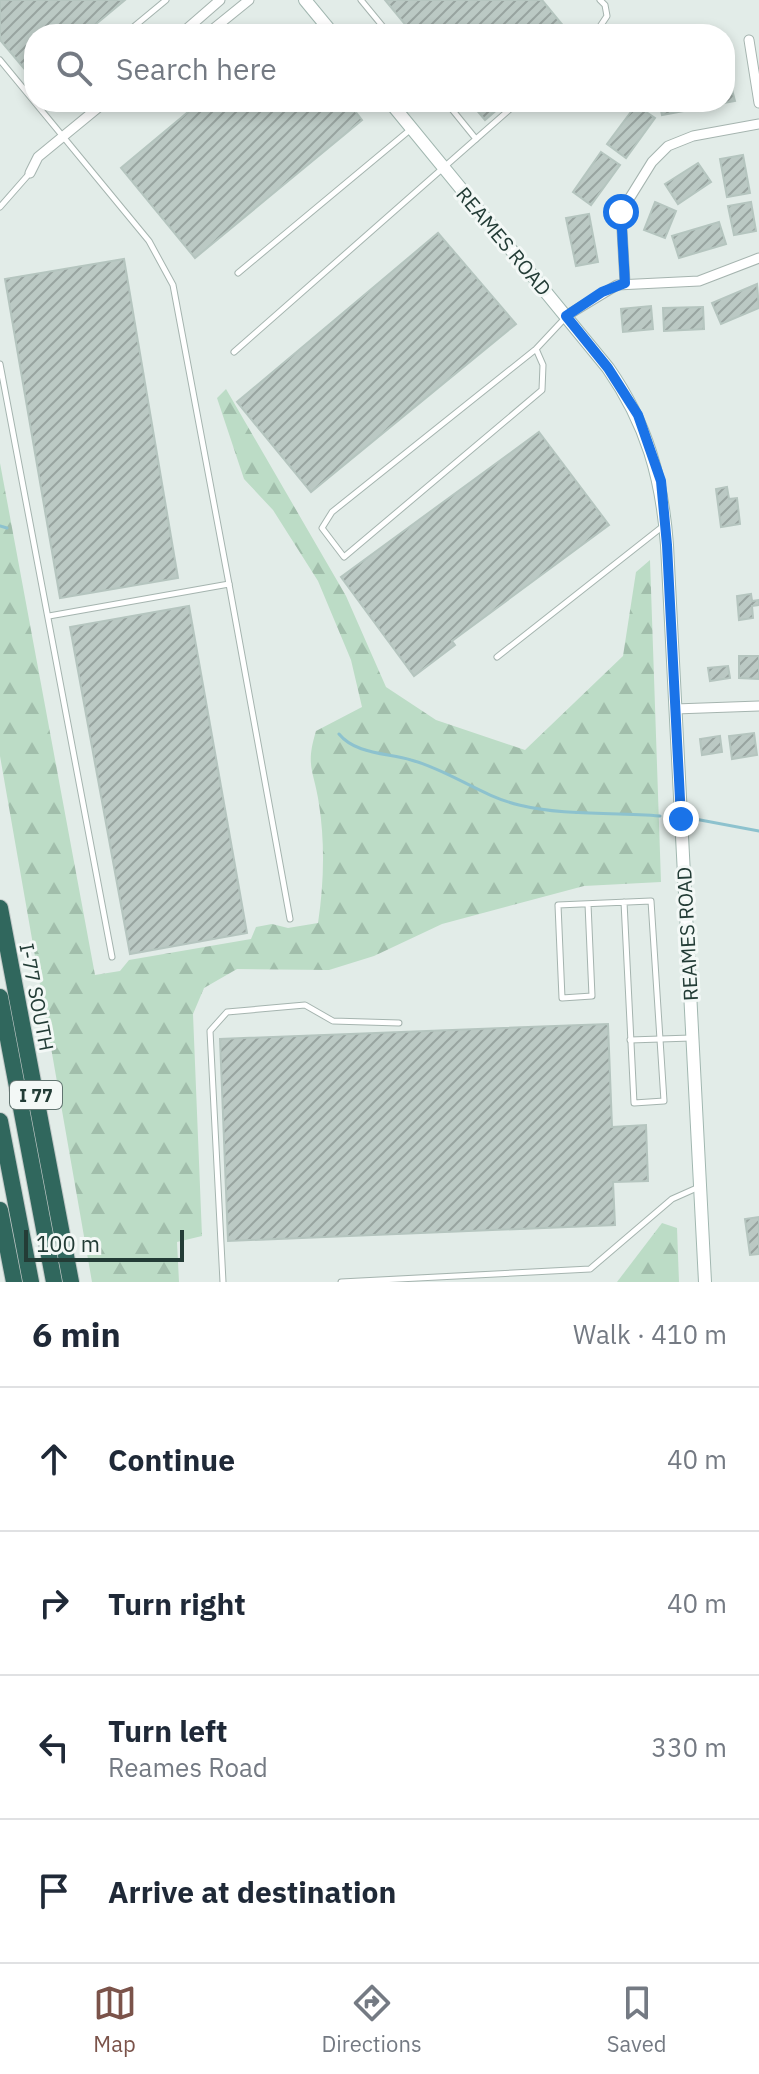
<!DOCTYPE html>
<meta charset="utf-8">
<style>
:root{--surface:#fff;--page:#f6f6f7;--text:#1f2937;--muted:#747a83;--line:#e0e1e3;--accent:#7b534a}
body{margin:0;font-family:"IBM Plex Sans",sans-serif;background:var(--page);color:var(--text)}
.scale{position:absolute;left:24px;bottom:20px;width:160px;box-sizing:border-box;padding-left:8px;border:4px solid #233c36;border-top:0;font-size:22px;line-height:28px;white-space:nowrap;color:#233c36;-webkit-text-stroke:6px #f3f8f6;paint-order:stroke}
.stop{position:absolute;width:24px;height:24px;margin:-18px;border:6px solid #1a73e8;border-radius:50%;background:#fff}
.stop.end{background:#1a73e8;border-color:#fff;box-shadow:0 2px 8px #0008}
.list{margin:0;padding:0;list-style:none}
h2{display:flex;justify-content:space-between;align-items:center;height:104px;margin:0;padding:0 32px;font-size:34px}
h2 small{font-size:26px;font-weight:400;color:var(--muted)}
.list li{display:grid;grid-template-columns:52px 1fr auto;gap:24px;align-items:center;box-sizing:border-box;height:144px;padding:0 32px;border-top:2px solid var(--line)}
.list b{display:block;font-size:30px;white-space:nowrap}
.list p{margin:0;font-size:26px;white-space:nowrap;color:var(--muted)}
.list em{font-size:26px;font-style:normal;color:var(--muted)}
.icon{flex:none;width:44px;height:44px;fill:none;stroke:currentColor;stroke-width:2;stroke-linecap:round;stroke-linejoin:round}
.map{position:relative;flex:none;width:759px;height:1282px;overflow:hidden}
.search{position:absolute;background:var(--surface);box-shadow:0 4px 12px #0003;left:24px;right:24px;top:24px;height:88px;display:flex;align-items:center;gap:20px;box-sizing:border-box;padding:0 28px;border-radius:32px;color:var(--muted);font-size:30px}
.sheet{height:680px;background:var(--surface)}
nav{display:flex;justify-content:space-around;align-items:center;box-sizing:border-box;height:112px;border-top:2px solid var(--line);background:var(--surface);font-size:22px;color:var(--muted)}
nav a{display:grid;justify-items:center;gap:4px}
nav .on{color:var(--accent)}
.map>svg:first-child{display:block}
.forest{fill:url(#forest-firs)}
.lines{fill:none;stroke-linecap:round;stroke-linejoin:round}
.stream{stroke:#8dc2ce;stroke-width:3}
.building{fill:url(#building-hatch);stroke:#b5c5bf;stroke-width:2}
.lane-casing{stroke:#a5b4af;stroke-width:7}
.street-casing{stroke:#a5b4af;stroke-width:11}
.secondary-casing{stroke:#a1b7b0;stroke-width:14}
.highway-casing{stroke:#c1c8c7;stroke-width:18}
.lane{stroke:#fff;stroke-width:5}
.street{stroke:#fff;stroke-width:9}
.secondary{stroke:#fff;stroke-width:12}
.highway{stroke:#30675d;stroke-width:16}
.route{stroke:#1a73e8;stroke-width:10}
.labels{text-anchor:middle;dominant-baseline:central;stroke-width:6;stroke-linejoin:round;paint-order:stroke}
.shield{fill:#f3f8f6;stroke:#617470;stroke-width:2}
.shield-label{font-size:18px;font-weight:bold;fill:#233c36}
.street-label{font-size:20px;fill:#233c36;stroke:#f3f8f6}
</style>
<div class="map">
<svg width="759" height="1282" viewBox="0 0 759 1282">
<defs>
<pattern id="forest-firs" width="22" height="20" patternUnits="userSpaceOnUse" patternTransform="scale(2)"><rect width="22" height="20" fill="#bcdcc6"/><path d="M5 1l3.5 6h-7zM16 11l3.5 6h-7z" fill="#a1beab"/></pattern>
<pattern id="building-hatch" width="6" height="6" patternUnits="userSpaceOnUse" patternTransform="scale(2)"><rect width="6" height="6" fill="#bbc9c4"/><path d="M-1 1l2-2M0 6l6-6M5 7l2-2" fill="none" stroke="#98a4a0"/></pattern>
</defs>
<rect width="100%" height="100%" fill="#e2ece8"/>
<g class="forest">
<path d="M226 389 346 596 386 687 436 720 525 750 623 656 636 572 650 560 661 882 584 886 442 924 374 956 329 970 237 969 204 988 193 1014 202 1236 177 1242 179 1282H92L0 756V463L95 975 120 971 129 960 251 939 256 927 272 924 288 928 318 923C324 884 325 843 319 804 314 770 305 767 316 731L362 707 351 660 318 581 273 510 244 479 217 398Z"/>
<path d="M662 1223 677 1228 679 1282H617Z"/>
</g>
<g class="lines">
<g class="stream">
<path d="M0 526 7 528"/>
<path d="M339 734C355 754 387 753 411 760 449 770 481 796 519 805 564 816 614 812 660 816"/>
<path d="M695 819 759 831"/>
</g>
</g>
<g class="building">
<path d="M0 0H125L84 34H34L32 78 0 40Z"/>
<path d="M385 0H542L570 34H413Z"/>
<path d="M725 63 735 101 712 105 711 102H725Z"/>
<path d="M200 102H348L362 120 195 258 121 168Z"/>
<path d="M470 102H506L485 120Z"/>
<path d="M659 102H699L700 108 662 115Z"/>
<path d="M636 105 655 118 626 158 607 144Z"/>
<path d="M601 152 620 165 591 205 573 192Z"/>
<path d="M743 155 750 193 727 197 720 159Z"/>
<path d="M698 163 711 182 678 204 665 184Z"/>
<path d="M655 202 676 211 665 238 644 230Z"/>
<path d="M751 202 756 231 734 235 728 206Z"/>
<path d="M589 214 598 262 576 266 566 218Z"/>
<path d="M719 222 726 244 679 258 672 236Z"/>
<path d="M438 233 516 324 311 492 237 402Z"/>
<path d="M124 259 178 578 60 598 5 279Z"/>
<path d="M757 284 759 308 721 324 712 303Z"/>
<path d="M651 306 653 329 623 332 621 309Z"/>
<path d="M703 307 704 329 664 331 663 308Z"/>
<path d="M539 432 609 525 452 641 455 645 414 676 341 577Z"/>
<path d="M727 487 729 499 737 498 740 524 721 527 716 489Z"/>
<path d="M751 594 752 601 759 600V605L752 606 753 618 739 620 737 596Z"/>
<path d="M189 606 247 933 130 954 70 627Z"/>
<path d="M739 656H759V679L739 678Z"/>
<path d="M728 666 730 678 710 681 708 668Z"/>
<path d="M754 733 757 755 732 759 729 736Z"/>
<path d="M720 736 722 752 702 755 700 739Z"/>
<path d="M608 1024 612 1127 646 1125 648 1181 613 1182 615 1225 228 1241 220 1039Z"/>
<path d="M759 1217V1254L750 1255 745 1219Z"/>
</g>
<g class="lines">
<defs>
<g id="lane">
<path d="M361 0 389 34"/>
<path d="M125 34 166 0"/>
<path d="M595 34 607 16 605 5 600 0"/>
<path d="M0 60 149 241 173 285 229 584"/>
<path d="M476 139 518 102"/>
<path d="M0 207 29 174"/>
<path d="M238 273 411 129"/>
<path d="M536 349 543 365 542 390 344 557 322 528 332 512 536 349 566 317"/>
<path d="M234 352 476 139 446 102"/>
<path d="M0 364 112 957"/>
<path d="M49 616 229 584 290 919"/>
<path d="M497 657 662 527"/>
<path d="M588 904 592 996 562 998 558 905 651 901 664 1101 634 1103 624 902"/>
<path d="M630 1040 691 1038"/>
<path d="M223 1282 210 1031 227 1012 305 1005 333 1021 399 1023"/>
<path d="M341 1282 590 1269 672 1199 699 1187"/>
</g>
<g id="street">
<path d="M181 34 220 0"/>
<path d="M207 34 249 0"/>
<path d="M749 40 759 103"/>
<path d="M30 173 38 157 105 102"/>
<path d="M625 283 621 212 652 162 668 146 693 136 759 124"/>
<path d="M566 316 617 285 699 281 759 258"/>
<path d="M675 709 759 706"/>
</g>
<g id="secondary">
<path d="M305 0 333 34"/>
<path d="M390 102 608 368C647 424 662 478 667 545L705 1282"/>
</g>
<g id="highway">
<path d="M0 908 71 1282"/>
<path d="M0 997 54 1282"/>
<path d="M0 1121 31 1282"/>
<path d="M0 1210 14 1282"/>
</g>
</defs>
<use href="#lane" class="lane-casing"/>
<use href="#street" class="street-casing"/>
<use href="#secondary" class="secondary-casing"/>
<use href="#highway" class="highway-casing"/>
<use href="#lane" class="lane"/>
<use href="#street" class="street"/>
<use href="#secondary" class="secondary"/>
<use href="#highway" class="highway"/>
</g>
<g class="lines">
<path class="route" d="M621 212 625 283 602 292 566 316 608 368 638 415 661 481 667 545 681 819"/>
</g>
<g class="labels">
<rect class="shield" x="10" y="1081" width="52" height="28" rx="6"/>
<g class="shield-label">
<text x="36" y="1095">I 77</text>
</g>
<g class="street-label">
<text transform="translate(504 241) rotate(50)">REAMES ROAD</text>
<text transform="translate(687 934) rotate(-93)">REAMES ROAD</text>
<text transform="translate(37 997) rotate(79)">I-77 SOUTH</text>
</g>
</g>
</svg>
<div class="scale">100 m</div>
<div class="stop" style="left:621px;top:212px"></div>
<div class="stop end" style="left:681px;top:819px"></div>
<div class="search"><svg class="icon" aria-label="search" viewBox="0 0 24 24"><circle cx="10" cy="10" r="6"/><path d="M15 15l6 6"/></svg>Search here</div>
</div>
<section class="sheet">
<h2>6 min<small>Walk · 410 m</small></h2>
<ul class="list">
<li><svg class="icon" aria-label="ahead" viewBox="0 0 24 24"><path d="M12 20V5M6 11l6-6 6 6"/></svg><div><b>Continue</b></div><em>40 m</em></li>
<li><svg class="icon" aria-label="right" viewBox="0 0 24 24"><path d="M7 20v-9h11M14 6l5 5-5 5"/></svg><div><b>Turn right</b></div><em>40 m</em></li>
<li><svg class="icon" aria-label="left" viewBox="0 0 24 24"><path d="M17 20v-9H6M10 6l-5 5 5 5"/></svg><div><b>Turn left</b><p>Reames Road</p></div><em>330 m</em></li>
<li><svg class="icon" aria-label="arrive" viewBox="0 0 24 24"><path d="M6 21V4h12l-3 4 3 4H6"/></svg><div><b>Arrive at destination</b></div></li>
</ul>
</section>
<nav>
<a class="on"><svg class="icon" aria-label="map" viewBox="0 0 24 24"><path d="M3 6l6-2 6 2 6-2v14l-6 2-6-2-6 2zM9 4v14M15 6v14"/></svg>Map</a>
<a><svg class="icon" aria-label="directions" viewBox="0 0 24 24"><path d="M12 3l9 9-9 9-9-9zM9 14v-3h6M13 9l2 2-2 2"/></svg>Directions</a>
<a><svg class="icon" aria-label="saved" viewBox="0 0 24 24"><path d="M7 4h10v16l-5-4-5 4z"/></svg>Saved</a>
</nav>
